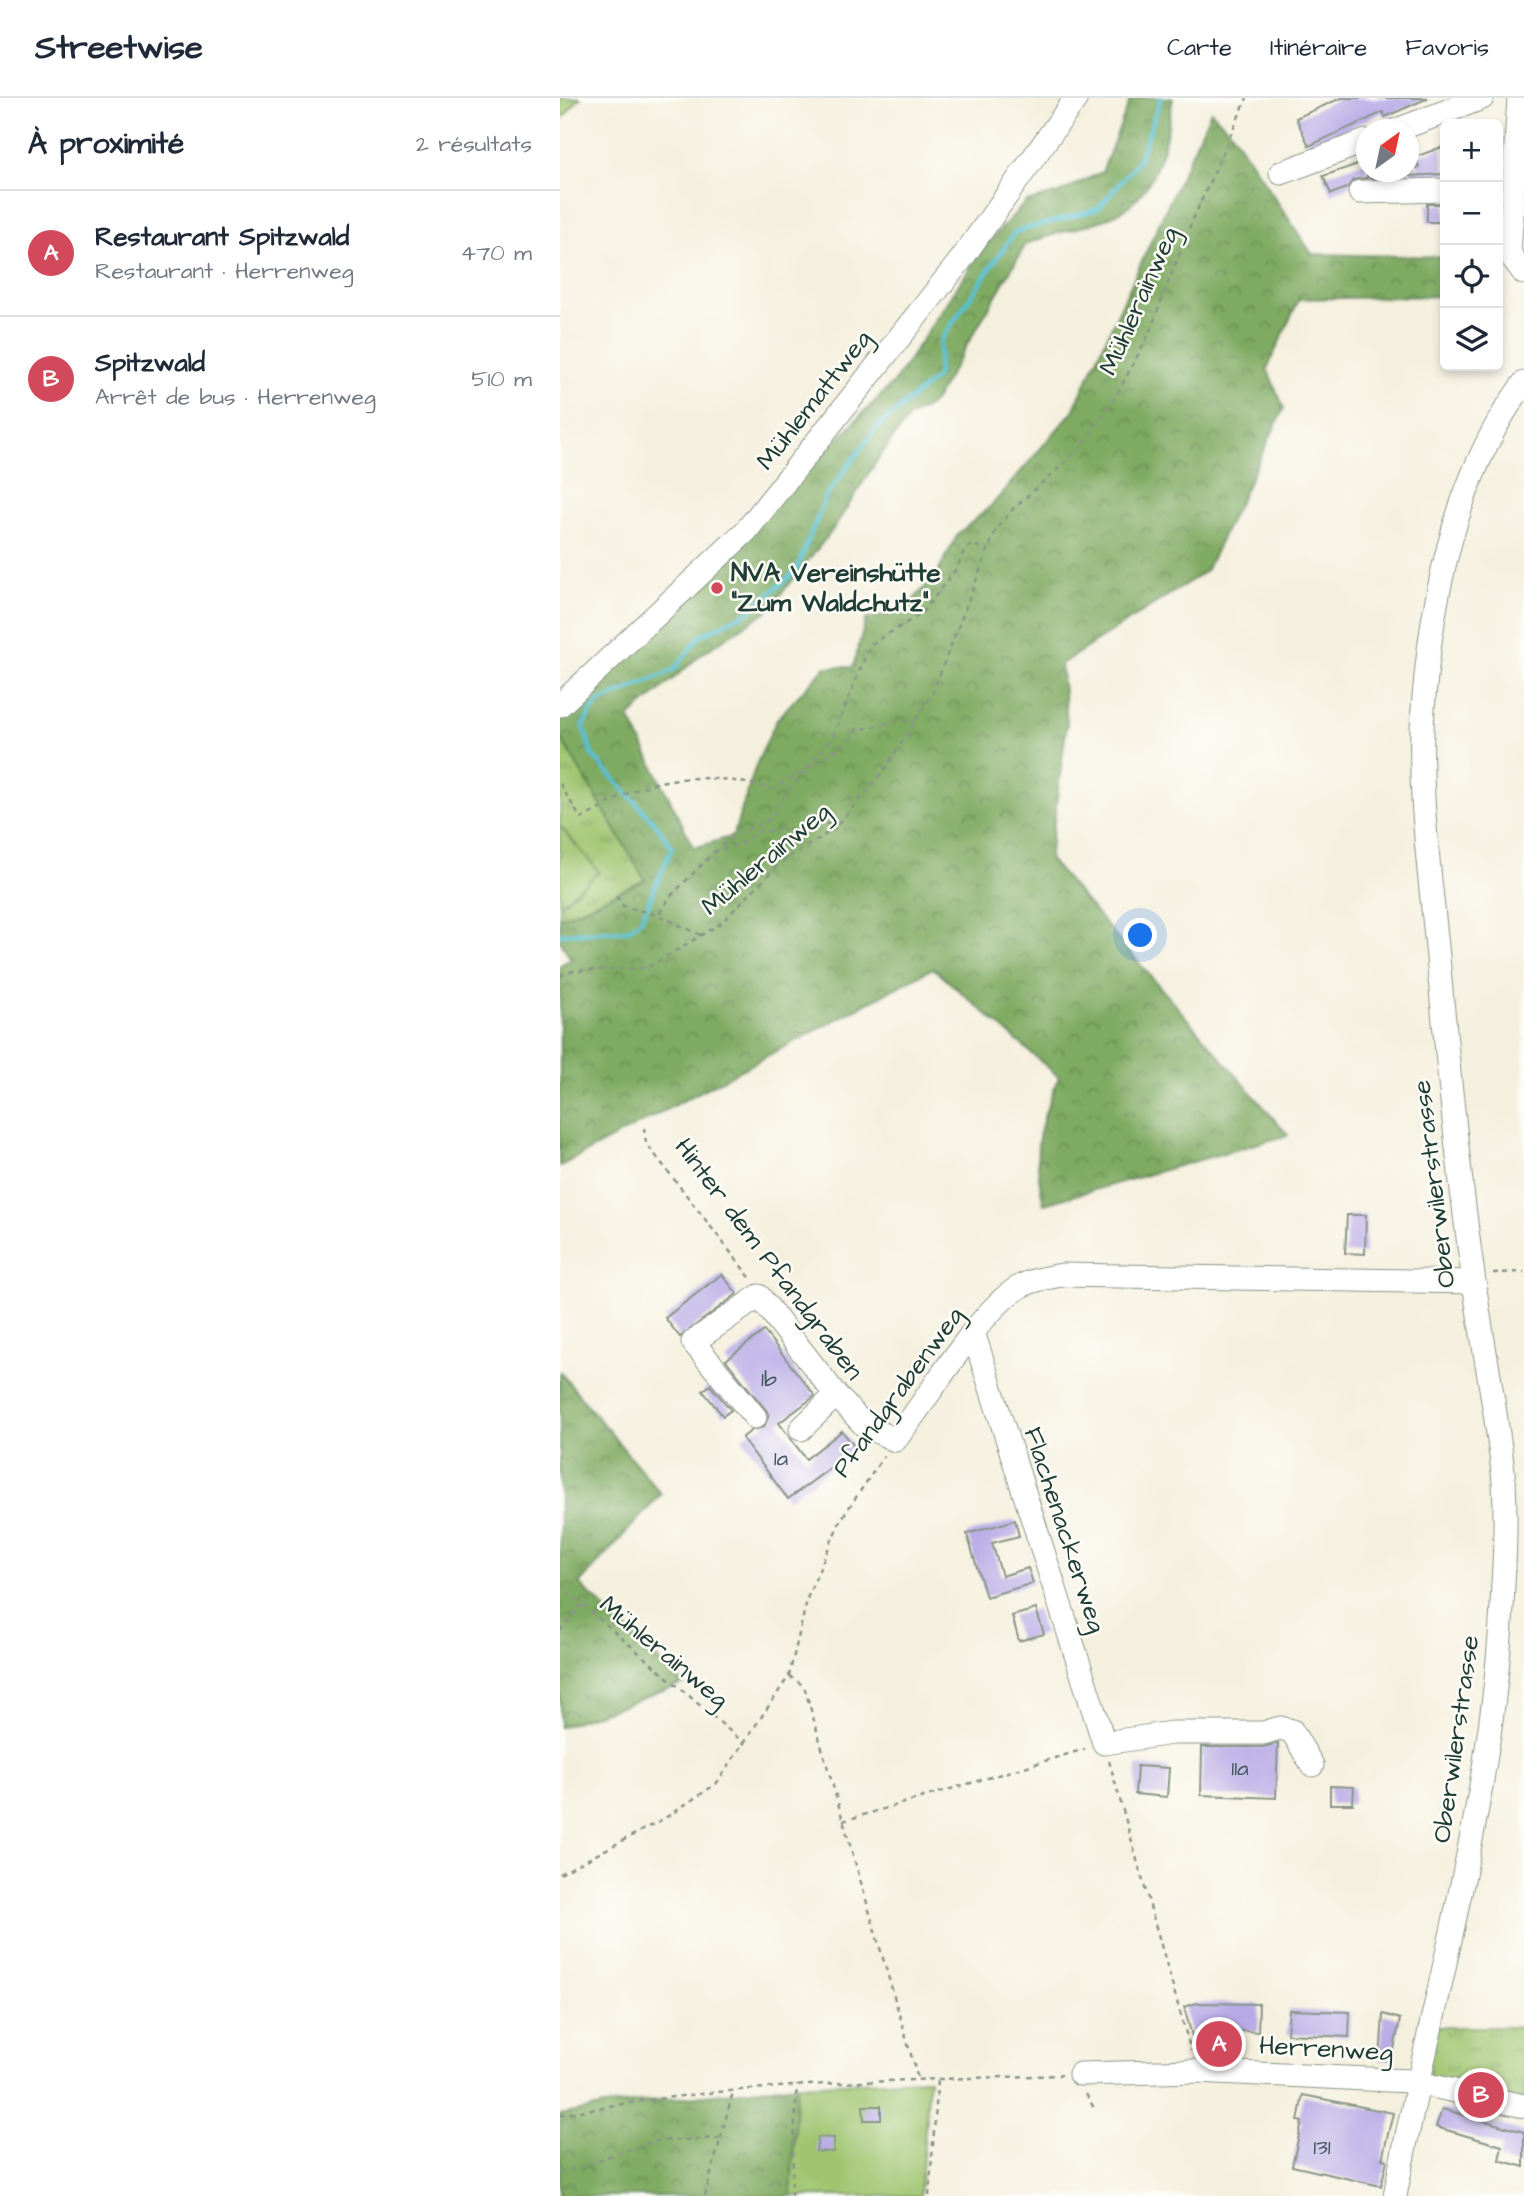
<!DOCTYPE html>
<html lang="fr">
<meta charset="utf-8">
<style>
:root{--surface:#fff;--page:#f6f6f7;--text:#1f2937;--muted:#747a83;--line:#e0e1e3;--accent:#d1495b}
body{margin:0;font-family:"Architects Daughter",sans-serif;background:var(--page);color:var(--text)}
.controls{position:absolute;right:21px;top:21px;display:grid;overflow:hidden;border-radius:10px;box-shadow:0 4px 10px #0003}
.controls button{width:63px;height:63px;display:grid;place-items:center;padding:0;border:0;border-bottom:2px solid var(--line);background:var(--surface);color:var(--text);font:35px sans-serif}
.compass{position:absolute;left:796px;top:21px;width:63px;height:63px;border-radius:50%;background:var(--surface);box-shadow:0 4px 10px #0003;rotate:33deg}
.you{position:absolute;left:581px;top:838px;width:24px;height:24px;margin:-18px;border:5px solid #fff;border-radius:50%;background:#1a73e8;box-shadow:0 0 0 10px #1a73e833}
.badge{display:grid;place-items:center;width:46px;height:46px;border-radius:50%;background:var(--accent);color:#fff;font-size:23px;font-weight:700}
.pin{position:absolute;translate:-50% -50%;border:4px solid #fff;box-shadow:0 2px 7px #0006}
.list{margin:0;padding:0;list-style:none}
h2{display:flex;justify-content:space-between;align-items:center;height:91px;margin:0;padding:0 28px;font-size:30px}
h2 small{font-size:23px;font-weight:400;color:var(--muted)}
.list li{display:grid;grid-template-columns:46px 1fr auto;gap:21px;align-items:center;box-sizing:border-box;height:126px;padding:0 28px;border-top:2px solid var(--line)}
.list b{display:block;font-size:26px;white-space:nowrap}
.list p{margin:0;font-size:23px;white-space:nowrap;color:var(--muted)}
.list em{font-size:23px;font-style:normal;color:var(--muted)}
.icon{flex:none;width:38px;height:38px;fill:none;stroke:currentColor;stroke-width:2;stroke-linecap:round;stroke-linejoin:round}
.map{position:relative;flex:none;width:964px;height:2098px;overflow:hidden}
header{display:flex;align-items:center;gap:42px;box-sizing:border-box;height:98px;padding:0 35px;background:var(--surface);border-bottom:2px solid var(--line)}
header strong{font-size:33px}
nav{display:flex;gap:38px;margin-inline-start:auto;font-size:24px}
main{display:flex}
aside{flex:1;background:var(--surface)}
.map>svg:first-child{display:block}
.grass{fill:url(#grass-tufts);stroke:#5f8152;stroke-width:2}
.forest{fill:url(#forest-crowns);stroke:#4f744b;stroke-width:2}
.garden{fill:#9fc570;stroke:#5f8152;stroke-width:2}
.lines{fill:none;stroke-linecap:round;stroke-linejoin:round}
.stream{stroke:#55c0d1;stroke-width:4.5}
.building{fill:#b8aae6}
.minor-casing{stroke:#8a9689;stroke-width:25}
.path{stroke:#8a9689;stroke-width:2.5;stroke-dasharray:5 5;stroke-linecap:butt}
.minor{stroke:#fff;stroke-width:23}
.poi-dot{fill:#d1495b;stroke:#fdfcf7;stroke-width:2.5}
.labels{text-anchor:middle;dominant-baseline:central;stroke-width:5;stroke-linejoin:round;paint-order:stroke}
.number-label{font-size:23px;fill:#455860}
.street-label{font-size:26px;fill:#1f3d34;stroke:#fdfcf7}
.poi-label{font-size:26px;font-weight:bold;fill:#1f3d34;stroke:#fdfcf7;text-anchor:start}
</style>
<header>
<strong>Streetwise</strong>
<nav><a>Carte</a><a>Itinéraire</a><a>Favoris</a></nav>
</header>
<main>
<aside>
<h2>À proximité<small>2 résultats</small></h2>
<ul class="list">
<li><span class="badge">A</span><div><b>Restaurant Spitzwald</b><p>Restaurant · Herrenweg</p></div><em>470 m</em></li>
<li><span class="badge">B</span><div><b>Spitzwald</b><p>Arrêt de bus · Herrenweg</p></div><em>510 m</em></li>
</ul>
</aside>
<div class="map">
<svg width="964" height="2098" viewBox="0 0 964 2098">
<defs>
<pattern id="grass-tufts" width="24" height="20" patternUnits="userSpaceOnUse" patternTransform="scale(1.75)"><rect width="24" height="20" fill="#9fc570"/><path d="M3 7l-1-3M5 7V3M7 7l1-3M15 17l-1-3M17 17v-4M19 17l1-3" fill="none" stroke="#81a15d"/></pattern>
<pattern id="forest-crowns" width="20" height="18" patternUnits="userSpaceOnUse" patternTransform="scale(1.75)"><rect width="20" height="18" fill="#7faa62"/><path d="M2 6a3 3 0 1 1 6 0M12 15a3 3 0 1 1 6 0" fill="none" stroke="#678c52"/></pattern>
</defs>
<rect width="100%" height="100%" fill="#fdfcf7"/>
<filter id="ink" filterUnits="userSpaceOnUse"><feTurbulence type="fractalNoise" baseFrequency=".0143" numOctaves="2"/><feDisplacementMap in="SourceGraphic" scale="14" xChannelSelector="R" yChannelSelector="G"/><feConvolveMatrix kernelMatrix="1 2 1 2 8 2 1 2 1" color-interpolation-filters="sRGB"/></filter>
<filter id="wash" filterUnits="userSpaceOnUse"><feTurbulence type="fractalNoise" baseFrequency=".00686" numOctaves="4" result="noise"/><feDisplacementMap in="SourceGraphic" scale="28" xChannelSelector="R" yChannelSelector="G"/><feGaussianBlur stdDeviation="1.57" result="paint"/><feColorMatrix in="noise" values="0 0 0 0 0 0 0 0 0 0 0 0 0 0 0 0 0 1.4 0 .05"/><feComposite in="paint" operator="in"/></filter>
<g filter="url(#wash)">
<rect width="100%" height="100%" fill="#f5f0de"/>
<g class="grass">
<path d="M0 638 86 782 0 821Z"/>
<path d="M869 1929H964V2007L869 1985Z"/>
</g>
<g class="forest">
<path d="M571 0H613C605 49 596 104 543 122 517 131 491 136 466 146L373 305 349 319 316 364 272 433 208 512 143 555 69 619 134 750 173 738 196 667 217 621 265 569H293L306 521 344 513 378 474 398 436 433 406 513 313 651 13 671 34 752 156 885 159V198L739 201 707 271 724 310 646 473 501 566 507 624 489 761 728 1037 484 1106C471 1049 478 1032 499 979L373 870 0 1068V867L11 861 0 843V821L85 782 0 638V622L334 284 423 150 466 104 499 95 542 74Z"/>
<path d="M0 1274 101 1396 19 1486 124 1586 0 1629Z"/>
<path d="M237 1987 231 2098H0V2017L45 2008Z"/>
</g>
<g class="garden">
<path d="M0 0H20L0 23Z"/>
<path d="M0 728 39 774 0 807Z"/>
<path d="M369 1981 360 2098H231L237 1987Z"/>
</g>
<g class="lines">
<path class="stream" d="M0 836 68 832 81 822 112 750 100 731 32 657 23 627 37 605 114 572 140 538 188 514 236 473 266 398 316 330 377 279 381 242 455 134 538 111 579 62 601 0"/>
</g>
<g id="blocks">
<g class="building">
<path d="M781 0H868L825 19 823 14 749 48 736 20Z"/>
<path d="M882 49 885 76 810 80 808 74H853L852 71 859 69 855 59Z"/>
<path d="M807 63V80L793 82 787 90 771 96 763 78Z"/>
<rect x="867" y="106" width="18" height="18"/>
<path d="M787 1117H806L805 1156 785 1155Z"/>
<path d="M162 1176 177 1196 120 1239 105 1220Z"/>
<path d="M204 1233 255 1298 219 1325 246 1361 282 1333 296 1351 228 1401 182 1340 192 1332 204 1329 209 1316 166 1262Z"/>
<path d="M150 1287 171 1312 163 1318 143 1293Z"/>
<path d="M455 1422 459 1438 432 1445 442 1478 468 1470 473 1485 426 1499 407 1436Z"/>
<path d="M476 1511 484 1536 459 1543 452 1518Z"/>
<path d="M718 1645 716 1700 641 1697 642 1649H703Z"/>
<path d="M577 1668 609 1670 607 1699 575 1696Z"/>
<path d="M770 1688 794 1689 793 1706H770Z"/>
<path d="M637 1905 699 1906 698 1934 671 1932 670 1949 649 1948V1941L634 1945 624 1909Z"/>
<path d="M729 1912 790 1914 789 1939 727 1936Z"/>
<path d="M823 1916 840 1921 832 1962H820Z"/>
<path d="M743 1997 833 2015 822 2061 827 2062 821 2088 732 2068 742 2024 738 2023Z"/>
<path d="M303 2008H321V2022H304Z"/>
<path d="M882 2011 964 2034V2069L939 2062 942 2048 876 2029Z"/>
<path d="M258 2039 274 2040 273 2054 256 2053Z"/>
</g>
</g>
</g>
<g filter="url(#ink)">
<use href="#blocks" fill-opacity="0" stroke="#8a9689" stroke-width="2"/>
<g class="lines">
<defs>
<g id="minor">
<path d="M959 0 949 155 964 175"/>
<path d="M837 32 922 0"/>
<path d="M721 75 806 43"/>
<path d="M800 94 885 92"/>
<path d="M0 607 186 433 400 163 516 0"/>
<path d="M414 1237 544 1645 612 1635H703L720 1630 732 1633 752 1667"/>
<path d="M195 1319 133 1244 199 1198 276 1297 304 1327 335 1342C368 1302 416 1217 456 1191 470 1182 486 1180 502 1177L914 1184"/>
<path d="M241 1331 276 1297"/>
<path d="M520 1976 637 1973 849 1983 964 2008"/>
<path d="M835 2098C873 1895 936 1693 943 1486 945 1453 946 1417 944 1384 938 1320 924 1255 915 1191 899 1081 888 970 878 859 870 775 856 683 864 599 873 491 898 373 964 285"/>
</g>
</defs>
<use href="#minor" class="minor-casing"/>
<g class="path">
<path d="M248 671 289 643 297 631C316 630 336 621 355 623"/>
<path d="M0 686 21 721C41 711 62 696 84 689 124 674 172 680 212 691L243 674"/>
<path d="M154 754 178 735 211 721 219 705 273 638 310 547 362 515 397 470 405 450 415 447 426 452"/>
<path d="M56 798 63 808 98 817"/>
<path d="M141 837 98 817 111 798 154 754 181 746 197 734 229 731 243 726H279"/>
<path d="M0 878 13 873 87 870 160 826 221 764 273 732 323 674 372 596 435 434 452 412 521 350 556 298 588 238 630 128 687 0"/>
<path d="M84 1030 86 1045 192 1182"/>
<path d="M933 1175 964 1174"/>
<path d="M0 1487 185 1646"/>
<path d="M0 1533 21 1507"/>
<path d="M229 1578 244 1588 358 1981"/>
<path d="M549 1663 631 1953"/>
<path d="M283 1723 525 1651"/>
<path d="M0 1776 105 1720 156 1686 229 1578 248 1498 280 1423 324 1358"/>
<path d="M526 1996 535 2012"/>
<path d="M0 2017C165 1984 335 1983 502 1977"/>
<path d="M0 2075 95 2043 161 2040"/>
<path d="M145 2098 173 1994"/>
<path d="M231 2098 237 1987"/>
<path d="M369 2098 378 1982"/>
</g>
<use href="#minor" class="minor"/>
</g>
</g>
<circle class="poi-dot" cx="157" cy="490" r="7"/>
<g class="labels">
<g class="number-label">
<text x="209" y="1281">1b</text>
<text x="221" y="1360">1a</text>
<text x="680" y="1670">11a</text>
<text x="762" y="2049">131</text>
</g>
<g class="street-label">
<text transform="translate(579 203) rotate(-66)">Mühlerainweg</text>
<text transform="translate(254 302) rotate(-52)">Mühlemattweg</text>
<text transform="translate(206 761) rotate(-40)">Mühlerainweg</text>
<text transform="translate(874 1086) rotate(-97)">Oberwilerstrasse</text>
<text transform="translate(209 1161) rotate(53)">Hinter dem Pfandgraben</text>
<text transform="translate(338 1294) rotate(-54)">Pfandgrabenweg</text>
<text transform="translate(505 1432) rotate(72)">Flachenackerweg</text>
<text transform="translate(104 1554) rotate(40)">Mühlerainweg</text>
<text transform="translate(896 1641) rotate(-82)">Oberwilerstrasse</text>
<text transform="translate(766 1951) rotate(3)">Herrenweg</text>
</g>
<g class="poi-label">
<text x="171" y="475">NVA Vereinshütte<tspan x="171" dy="30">"Zum Waldchutz"</tspan></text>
</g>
</g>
</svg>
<div class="controls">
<button>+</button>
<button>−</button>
<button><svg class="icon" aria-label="locate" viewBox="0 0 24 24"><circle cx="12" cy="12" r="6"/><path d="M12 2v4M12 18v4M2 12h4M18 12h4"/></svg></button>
<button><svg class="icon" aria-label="layers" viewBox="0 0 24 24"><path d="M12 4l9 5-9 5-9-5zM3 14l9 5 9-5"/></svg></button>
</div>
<svg class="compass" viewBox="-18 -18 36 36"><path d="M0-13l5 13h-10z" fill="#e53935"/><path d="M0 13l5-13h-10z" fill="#747a83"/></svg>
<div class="you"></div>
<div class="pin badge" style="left:659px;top:1946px">A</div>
<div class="pin badge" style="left:921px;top:1997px">B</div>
</div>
</main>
